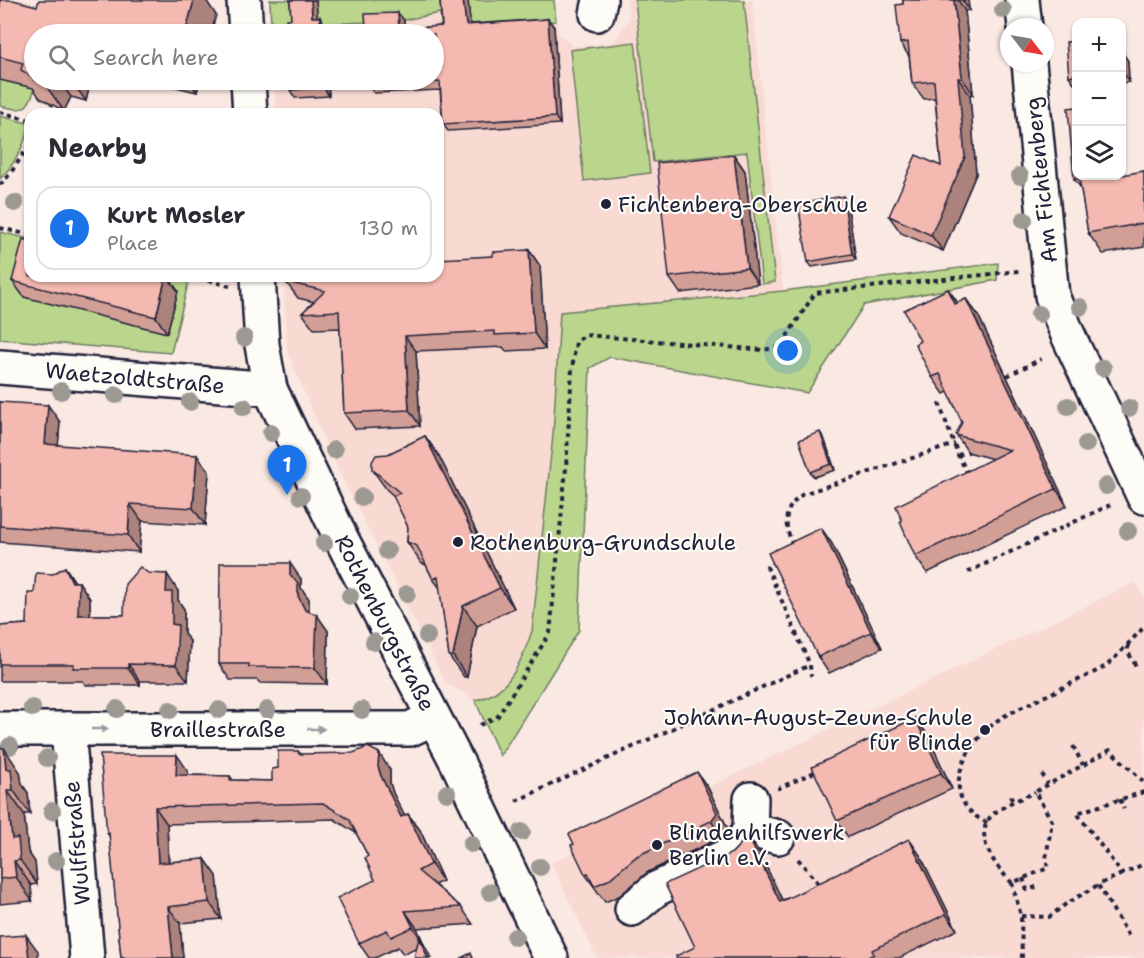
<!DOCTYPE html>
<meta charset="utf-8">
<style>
:root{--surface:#fff;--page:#f7f7f7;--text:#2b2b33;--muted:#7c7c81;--line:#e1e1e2;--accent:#1a73e8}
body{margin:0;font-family:"Shantell Sans",sans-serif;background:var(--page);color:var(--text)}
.controls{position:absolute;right:18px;top:18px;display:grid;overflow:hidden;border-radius:12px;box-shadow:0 2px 4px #0004}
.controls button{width:54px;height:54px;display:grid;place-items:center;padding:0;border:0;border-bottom:2px solid var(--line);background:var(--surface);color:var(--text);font:30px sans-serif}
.compass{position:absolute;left:1000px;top:18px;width:54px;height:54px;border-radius:50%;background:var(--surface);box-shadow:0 2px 4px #0004;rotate:121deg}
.you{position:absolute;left:788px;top:351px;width:21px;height:21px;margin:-15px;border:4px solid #fff;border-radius:50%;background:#1a73e8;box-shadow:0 0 0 9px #1a73e833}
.badge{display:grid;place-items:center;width:39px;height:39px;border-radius:50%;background:var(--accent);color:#fff;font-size:20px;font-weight:700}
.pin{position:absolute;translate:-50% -50px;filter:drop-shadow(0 2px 3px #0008)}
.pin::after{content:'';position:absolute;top:32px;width:21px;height:18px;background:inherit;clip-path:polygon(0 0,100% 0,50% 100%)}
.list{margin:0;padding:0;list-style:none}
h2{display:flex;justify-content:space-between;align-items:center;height:78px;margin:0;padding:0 24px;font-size:26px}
h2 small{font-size:20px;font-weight:400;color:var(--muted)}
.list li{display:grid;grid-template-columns:39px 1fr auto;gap:18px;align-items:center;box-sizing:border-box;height:84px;margin:0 12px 12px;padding:0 12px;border:2px solid var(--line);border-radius:18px}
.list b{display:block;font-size:22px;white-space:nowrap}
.list p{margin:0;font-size:20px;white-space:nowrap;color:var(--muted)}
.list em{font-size:20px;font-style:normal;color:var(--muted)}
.icon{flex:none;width:33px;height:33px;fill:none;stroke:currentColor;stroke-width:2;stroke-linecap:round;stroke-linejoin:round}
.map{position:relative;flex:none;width:1144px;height:958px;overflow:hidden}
.search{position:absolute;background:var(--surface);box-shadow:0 2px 4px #0004;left:24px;top:24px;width:420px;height:66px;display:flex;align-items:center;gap:15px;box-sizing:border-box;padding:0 21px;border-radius:33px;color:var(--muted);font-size:22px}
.panel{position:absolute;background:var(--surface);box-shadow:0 2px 4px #0004;left:24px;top:108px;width:420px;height:174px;border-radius:18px}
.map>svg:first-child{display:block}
.built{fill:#f8dad3}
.green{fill:#bad58c;stroke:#6e7c64;stroke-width:1.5}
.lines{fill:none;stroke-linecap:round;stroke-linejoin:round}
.minor-casing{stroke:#22223b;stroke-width:38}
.path{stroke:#22223b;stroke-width:4;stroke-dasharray:4.5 4.5;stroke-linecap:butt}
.minor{stroke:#fdfcf7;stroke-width:33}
.tree{fill:#9c9993}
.wall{fill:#d29f97;stroke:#22223b;stroke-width:1.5}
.shaded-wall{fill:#ab827b;stroke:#22223b;stroke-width:1.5}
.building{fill:#f4b9b0;stroke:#22223b;stroke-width:1.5}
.oneway{fill:#9a9aa2}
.poi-dot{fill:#22223b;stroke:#fdfcf7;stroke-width:2}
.labels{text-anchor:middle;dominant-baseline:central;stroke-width:4.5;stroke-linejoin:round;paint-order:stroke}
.street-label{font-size:22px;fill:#22223b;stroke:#fdfcf7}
.poi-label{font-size:22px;fill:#22223b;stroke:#fdfcf7;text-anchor:start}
</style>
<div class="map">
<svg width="1144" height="958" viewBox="0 0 1144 958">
<rect width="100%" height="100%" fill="#fae8e2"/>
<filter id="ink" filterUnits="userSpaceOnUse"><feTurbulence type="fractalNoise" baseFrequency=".0167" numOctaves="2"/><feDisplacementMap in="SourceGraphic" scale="12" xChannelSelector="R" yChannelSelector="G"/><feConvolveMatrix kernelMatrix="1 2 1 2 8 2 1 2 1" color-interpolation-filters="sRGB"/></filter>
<g filter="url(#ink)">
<g class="built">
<path d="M627 0H752L783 291 560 312 553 435 532 631 524 654 499 691 486 698 475 700 445 682 330 453 287 351 283 276H438V114H276L274 80H434V34H272L271 27 404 20 440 13 442 33 556 21 558 34 574 47 614 42 629 19Z"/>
<path d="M1136 582 1144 598V958H597L551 863Z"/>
</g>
<g class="green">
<path d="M270 0H554L556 21 442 33 440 13 404 20 271 27Z"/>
<path d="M635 0H744L775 282 762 284 747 152 653 162Z"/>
<path d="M635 42 650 173 584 181 570 50Z"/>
<path d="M0 80 35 88C28 112 22 111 0 106Z"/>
<path d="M0 116 27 123 29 127C24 146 14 165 0 179Z"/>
<path d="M0 232 30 239V270L24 297 141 276H174L185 279 188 284 171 353 0 339Z"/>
<path d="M998 263 997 280 864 305 807 393 610 357 590 368 579 630 500 756 475 700C509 695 522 660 532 631L553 435 560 312 783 291Z"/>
</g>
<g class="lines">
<defs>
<g id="minor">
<path d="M244 0 246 34"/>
<path d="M1022 0 1025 27"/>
<path d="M597 14 600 0"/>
<path d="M1029 63 1052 296 1068 335 1144 497"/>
<path d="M248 80 250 114"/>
<path d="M258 276 262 345 270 389 342 540 458 764 551 958"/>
<path d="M0 367 270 389"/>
<path d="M0 729H410L433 718"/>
<path d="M68 729 87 958"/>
<path d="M750 830 778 837"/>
<path d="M632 909 656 889 735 852 750 830 751 799"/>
</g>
</defs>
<use href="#minor" class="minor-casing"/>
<g class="path">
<path d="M0 112 30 120"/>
<path d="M47 114 52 104"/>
<path d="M0 185 10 174 30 144"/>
<path d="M0 228 30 235"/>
<path d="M191 276 230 286"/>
<path d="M1007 376 1041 359"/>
<path d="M939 403 958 455 968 474"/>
<path d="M958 455 971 451"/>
<path d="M793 545C783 522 783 509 803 494L955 444"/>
<path d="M776 563 767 567 810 665 811 676"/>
<path d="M968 572 1110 505"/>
<path d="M1128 645V652L1137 668"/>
<path d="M480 725 498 716 550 633 566 468 572 369 576 342 585 335 763 350 780 347 815 293 1019 271"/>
<path d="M1073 746 1083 765"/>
<path d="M1042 774 1048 784"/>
<path d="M779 790V788L817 771"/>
<path d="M1144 792 1077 813 1122 874 1144 864"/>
<path d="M1010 796 1014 803"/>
<path d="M1120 799 1124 809"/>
<path d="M516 801 810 665"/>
<path d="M987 823C982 820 976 817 972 813 943 787 967 746 991 726 1002 715 1017 710 1031 703 1054 692 1078 680 1101 669L1112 661 1144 627"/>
<path d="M798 859 820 885"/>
<path d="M1122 874 1098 885 1130 938"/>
<path d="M1023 878 1027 890 1039 886"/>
<path d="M1012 883C995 866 968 831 997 811 1008 803 1022 798 1035 792"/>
<path d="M1021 916 1049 917 1066 904 1098 885"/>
<path d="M1022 958 1021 916 1012 883 1048 868 1046 858 1052 821 1035 792 1110 750 1144 782"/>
</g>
<use href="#minor" class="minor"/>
</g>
<g class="tree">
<circle cx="1003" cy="10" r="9"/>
<circle cx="1020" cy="176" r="9"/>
<circle cx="15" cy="203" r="9"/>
<circle cx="1024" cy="220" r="9"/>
<circle cx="1080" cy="307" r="9"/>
<circle cx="1039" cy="314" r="9"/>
<circle cx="244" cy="338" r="9"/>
<circle cx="1103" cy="368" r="9"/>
<circle cx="61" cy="391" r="9"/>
<circle cx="116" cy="395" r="9"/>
<circle cx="190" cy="402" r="9"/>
<circle cx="1068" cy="406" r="9"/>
<circle cx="244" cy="407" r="9"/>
<circle cx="1129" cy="408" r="9"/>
<circle cx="271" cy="433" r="9"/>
<circle cx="1086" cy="444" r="9"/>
<circle cx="334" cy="450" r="9"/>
<circle cx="1106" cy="486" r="9"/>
<circle cx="301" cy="496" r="9"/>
<circle cx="362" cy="497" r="9"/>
<circle cx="1128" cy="531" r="9"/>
<circle cx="324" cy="543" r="9"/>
<circle cx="387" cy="551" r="9"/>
<circle cx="407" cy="594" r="9"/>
<circle cx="350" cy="596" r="9"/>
<circle cx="427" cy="636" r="9"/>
<circle cx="374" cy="642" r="9"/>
<circle cx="32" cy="708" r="9"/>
<circle cx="117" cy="709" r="9"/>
<circle cx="170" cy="710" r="9"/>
<circle cx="219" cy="710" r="9"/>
<circle cx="267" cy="710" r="9"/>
<circle cx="362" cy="710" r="9"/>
<circle cx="10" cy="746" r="9"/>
<circle cx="47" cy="758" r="9"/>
<circle cx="447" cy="793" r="9"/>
<circle cx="52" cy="811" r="9"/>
<circle cx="522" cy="832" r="9"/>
<circle cx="471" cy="844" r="9"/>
<circle cx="56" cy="861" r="9"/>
<circle cx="540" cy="867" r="9"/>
<circle cx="490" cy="892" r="9"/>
<circle cx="515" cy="937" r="9"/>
</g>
<g class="wall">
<path d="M0 0 37 6 216 15 34 34V80H91L86 101 71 97 64 111 40 98 33 88 0 80Z"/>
<path d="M290 0H316L317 17H320L325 25V29L366 27 404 20V29L442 26 440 0H468L470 24 548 19 554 27 560 124 448 131 443 124 440 90 374 93 368 86V82L328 84 329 96 295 98 290 90 289 80H434L287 34 291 19Z"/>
<path d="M903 0H968L969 10 965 11 973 94 970 95 976 174 943 251 901 233 889 216 941 166 935 98 924 99 912 83 909 56 900 43Z"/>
<path d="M1077 41V87L1069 76Z"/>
<path d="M1122 46 1123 48 1124 55 1128 61 1129 82 1122 83Z"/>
<path d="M147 80H200L197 92Z"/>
<path d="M734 155 745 171 758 284 680 293 669 277Z"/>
<path d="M1144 171V247L1103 254 1088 233 1081 188 1074 179 1077 176H1122Z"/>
<path d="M847 202 856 260 812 267 808 262Z"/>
<path d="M529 250 540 266 545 349 506 351 503 347 416 351 420 426 355 429 344 413 340 328 314 329 302 313 314 302 298 298 286 282 493 256Z"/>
<path d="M30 276H167L178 291 167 333 24 297 12 281Z"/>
<path d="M948 289 958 303 966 299 978 315 1067 506 927 573 915 556 993 459 968 452 956 435 962 422 948 392 944 394 932 377 920 341Z"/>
<path d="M0 402 60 422 58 445 209 472 205 525 142 521 139 552 0 542Z"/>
<path d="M425 436 439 456 514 608 477 626 467 677H464L449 656 440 588 433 579 426 565 421 563 407 542 408 527 394 496 387 490 372 469 388 454Z"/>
<path d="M824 438 835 470 814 477 810 472Z"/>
<path d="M821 528 832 544 882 648 829 673 818 657Z"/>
<path d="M65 567 75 582H79L90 599V615H124L148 573 178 591V600L184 609V634L190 641 188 681H140V685H85L83 681H0V626L27 624 34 593 53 574Z"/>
<path d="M301 579V588L309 599V612L317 615 328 631 327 684 260 683 257 680H230L219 664Z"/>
<path d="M915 718 927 734 952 789 848 837 837 821Z"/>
<path d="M0 748 20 772 22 784 28 793 30 814H24L28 852 35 862 37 884 31 885 32 901 0 904Z"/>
<path d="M298 751 301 754 390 770V783L393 793 404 815 408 814 420 830 443 881 434 885 461 907 473 924 417 928 424 944 426 948 417 947 403 954 398 947 375 958H369L359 943 375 880 368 856 356 833 334 819 167 824 169 862 205 859 217 876 221 919 180 923 183 958H121L110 837 107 833 188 771V775L230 776 233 780 272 781 278 768Z"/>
<path d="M708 788 728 829 722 837 648 872 619 896 605 902 585 874Z"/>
<path d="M748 836 759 852 782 900 920 855 957 930 899 958H677L695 947 732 853Z"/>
</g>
<g class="shaded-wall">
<path d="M194 0H206L216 15 211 34H185Z"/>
<path d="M311 0H316L318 25 312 17Z"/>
<path d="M463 0H468L471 32 466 25Z"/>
<path d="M954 0H958L965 11 973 94 962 78Z"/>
<path d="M962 0H968L969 10Z"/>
<path d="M398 13 404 20V34L399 29Z"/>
<path d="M320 17 325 25 326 34 320 29Z"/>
<path d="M548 19 554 27 560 124 555 117Z"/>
<path d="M1122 46 1123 48 1124 55 1128 61 1129 82 1122 71Z"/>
<path d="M958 78 970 95 976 174 943 251 931 235Z"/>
<path d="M46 80H59L71 97 64 111 44 83Z"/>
<path d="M71 80H91L86 101Z"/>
<path d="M188 80H200L197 92Z"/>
<path d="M323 80H325L328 84 329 96 324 88Z"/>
<path d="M734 155 745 171 758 284 747 268Z"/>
<path d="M843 196 847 202 856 260 852 254Z"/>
<path d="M529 250 540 266 545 349 534 333Z"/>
<path d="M166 276H167L178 291 167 333 156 317Z"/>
<path d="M948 289 960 306 955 304Z"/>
<path d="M966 299 978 315 1067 506 1056 489Z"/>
<path d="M405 336 416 351 420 426 409 410Z"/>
<path d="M48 405 60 422 57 461 45 444Z"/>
<path d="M820 432 824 438 835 470 831 464Z"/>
<path d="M425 436 439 456 514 608 500 588Z"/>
<path d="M197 455 209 472 205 525 193 508Z"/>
<path d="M130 504 142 521 139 552 128 535Z"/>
<path d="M821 528 832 544 882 648 871 632Z"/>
<path d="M290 563 301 579V588L309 599V612L317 615 328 631 327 684 315 668 305 610 298 596 290 575Z"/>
<path d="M65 567 76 584 79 582 90 599V632L78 615 72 582Z"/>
<path d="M167 574 178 591V600L184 609V634L190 641 188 681 176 665 166 592Z"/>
<path d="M463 606 477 626 467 677 453 656Z"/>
<path d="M128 664 140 681V685L128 668Z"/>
<path d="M915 718 927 734 952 789 941 773Z"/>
<path d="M4 748 20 772 22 784 28 793 30 814 13 790 6 769Z"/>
<path d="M379 753 390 770V783L393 793 413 833 401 817 381 776 378 767Z"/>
<path d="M177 755 188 771V792L176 775Z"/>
<path d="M697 772 708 788 728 829 722 837 711 821Z"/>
<path d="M7 790 24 814 28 852 35 862 37 884 20 860 12 839Z"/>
<path d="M155 807 167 824 169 880 158 863Z"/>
<path d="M408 814 420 830 443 881 431 864Z"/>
<path d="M748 836 759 852 791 918 780 902Z"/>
<path d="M909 839 920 855 957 930 946 914Z"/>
<path d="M205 859 217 876 221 919 209 902Z"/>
<path d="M14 861 31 885 32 901 16 877Z"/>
<path d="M168 907 180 923 183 958H173Z"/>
<path d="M405 911 417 928 424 944 413 927Z"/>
<path d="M26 935 38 951V958H29Z"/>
<path d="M419 938 426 948 431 958H428Z"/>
</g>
<g class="building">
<path d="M0 0H13L37 6 39 0H194L185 34H34V78L21 70 23 63 0 57Z"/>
<path d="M290 0H311L312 17H320V29L366 27 365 14 398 13 399 29 442 26 440 0H463L466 25 548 19 555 117 443 124 440 82 368 86V80H434V34H287L286 19H291Z"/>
<path d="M903 0H954L962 78H958L965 157 931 235 889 216 916 155 941 166 934 81 912 83 908 42 900 43 896 5 903 4Z"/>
<path d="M1077 41V75L1069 76 1066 42Z"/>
<path d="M38 80H46L44 83Z"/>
<path d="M289 80H323L324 88 290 90Z"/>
<path d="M1077 107V176H1106V178L1144 171V223L1088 233 1079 178 1074 179 1068 108Z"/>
<path d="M734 155 747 268 669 277 657 163Z"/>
<path d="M843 196 852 254 808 262 798 204Z"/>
<path d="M23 239 30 241V276H166L156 317 12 281Z"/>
<path d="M529 250 534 333 495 335V331L405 336 409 410 344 413 339 311 302 313 325 291 286 282 287 276H438V259L493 256V252Z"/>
<path d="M948 289 955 304 966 299 1056 489 915 556 900 522 902 521 896 506 1010 450 956 435 962 422 940 374 932 377 915 344 920 341 904 310Z"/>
<path d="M0 402 48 405 45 444 197 455 193 508 130 504 128 535 0 526Z"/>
<path d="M820 432 831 464 810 472 799 440Z"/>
<path d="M425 436 500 588 463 606 453 656H449L438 577 433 579 417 546 407 542 408 527 393 496 400 493 372 469V462L376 455 388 454Z"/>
<path d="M821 528 871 632 818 657 768 553Z"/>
<path d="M220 563H290V575L298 583V596L305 610 317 615 315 668 249 667V664H219Z"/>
<path d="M65 567 72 582H79L78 615H124L125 584 140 567 148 573 167 574 166 592H172V624L178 625 176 665 128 664V668H73L74 664H0V626L27 624 28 593H34L36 573 53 574Z"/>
<path d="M915 718 941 773 837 821 812 767Z"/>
<path d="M368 747 379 753 378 767 381 776 401 817 408 814 431 864 418 871 461 907 405 911 413 927 391 937 387 930 359 943 337 898 375 880 365 858 368 856 349 819 323 803 155 807 158 863 205 859 209 902 168 907 173 958H124V957H121L109 833H107L100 755H177L176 775 230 776V780L272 781V769L278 768V751H298L299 754 353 753Z"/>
<path d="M0 748H4L6 769H11L13 790H7L12 839 18 838 20 860 14 861 16 877 0 879Z"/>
<path d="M697 772 717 813 711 821 637 856 608 880 594 886 588 873 585 874 571 845 574 844 569 834Z"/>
<path d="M748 836 780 902 909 839 946 914 872 950 874 954 866 958H677L676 956 695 947 665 884 732 853Z"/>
<path d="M26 935 29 958H0V937Z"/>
<path d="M419 938 428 958H414Z"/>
<path d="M471 953 473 958H461Z"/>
</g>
<defs><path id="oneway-solid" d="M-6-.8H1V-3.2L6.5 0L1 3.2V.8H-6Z" transform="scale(1.5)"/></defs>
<g class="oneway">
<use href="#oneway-solid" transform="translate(100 729)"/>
<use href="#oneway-solid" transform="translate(316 729)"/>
</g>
</g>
<g class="poi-dot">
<circle cx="606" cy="204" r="6"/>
<circle cx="458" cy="542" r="6"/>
<circle cx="985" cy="730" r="6"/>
<circle cx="657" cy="845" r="6"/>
</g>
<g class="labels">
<g class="street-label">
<text transform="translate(1041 180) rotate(-96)">Am Fichtenberg</text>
<text transform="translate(135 378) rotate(5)">Waetzoldtstraße</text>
<text transform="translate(385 623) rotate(63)">Rothenburgstraße</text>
<text x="218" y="729">Braillestraße</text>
<text transform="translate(77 843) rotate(-95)">Wulffstraße</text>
</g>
<g class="poi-label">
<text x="618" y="204">Fichtenberg-Oberschule</text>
<text x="470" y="542">Rothenburg-Grundschule</text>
<text x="973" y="717" text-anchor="end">Johann-August-Zeune-Schule<tspan x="973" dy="25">für Blinde</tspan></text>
<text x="669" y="832">Blindenhilfswerk<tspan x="669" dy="25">Berlin e.V.</tspan></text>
</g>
</g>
</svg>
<div class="controls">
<button>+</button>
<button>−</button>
<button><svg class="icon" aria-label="layers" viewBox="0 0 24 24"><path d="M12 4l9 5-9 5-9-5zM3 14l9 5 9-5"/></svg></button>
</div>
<svg class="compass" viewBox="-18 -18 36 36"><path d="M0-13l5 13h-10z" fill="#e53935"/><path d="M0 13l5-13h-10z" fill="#7c7c81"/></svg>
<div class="you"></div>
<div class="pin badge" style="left:287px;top:495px">1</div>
<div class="search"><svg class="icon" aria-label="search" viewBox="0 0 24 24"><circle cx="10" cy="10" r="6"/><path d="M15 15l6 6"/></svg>Search here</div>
<section class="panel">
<h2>Nearby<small></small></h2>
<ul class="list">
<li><span class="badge">1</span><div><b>Kurt Mosler</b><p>Place</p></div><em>130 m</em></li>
</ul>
</section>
</div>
